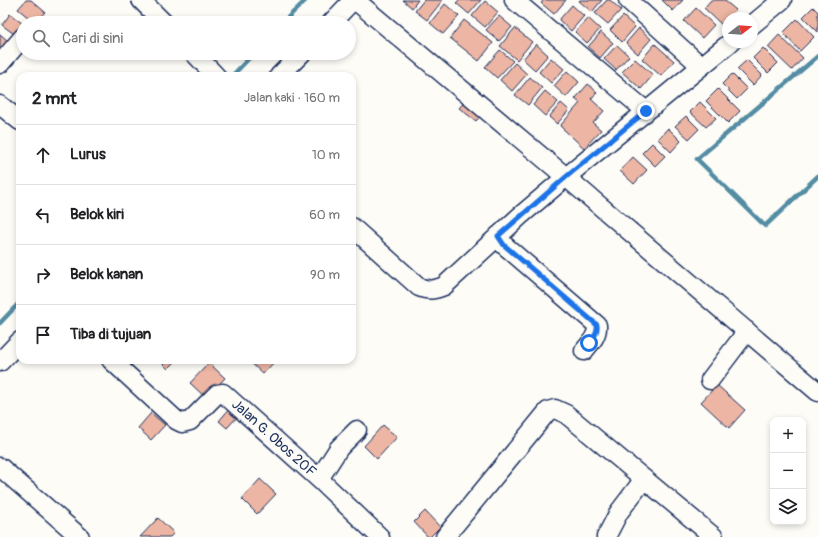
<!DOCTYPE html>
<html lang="id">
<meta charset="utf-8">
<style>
:root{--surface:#fff;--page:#f2f2f2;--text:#202124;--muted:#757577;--line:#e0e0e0}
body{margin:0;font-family:Pangolin,sans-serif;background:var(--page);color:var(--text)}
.controls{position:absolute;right:12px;bottom:12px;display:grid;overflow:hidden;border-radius:8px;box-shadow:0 2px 6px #0003}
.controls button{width:36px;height:36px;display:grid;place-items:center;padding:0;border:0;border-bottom:1px solid var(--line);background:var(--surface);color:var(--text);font:20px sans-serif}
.compass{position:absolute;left:722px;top:12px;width:36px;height:36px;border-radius:50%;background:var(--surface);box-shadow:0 2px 6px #0003;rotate:73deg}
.stop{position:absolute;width:12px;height:12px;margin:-9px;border:3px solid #1a73e8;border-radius:50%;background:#fff}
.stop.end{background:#1a73e8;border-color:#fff;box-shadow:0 1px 4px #0008}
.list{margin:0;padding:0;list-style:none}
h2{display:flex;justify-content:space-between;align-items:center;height:52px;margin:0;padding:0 16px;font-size:17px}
h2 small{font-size:13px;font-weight:400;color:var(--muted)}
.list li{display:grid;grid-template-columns:26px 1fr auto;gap:12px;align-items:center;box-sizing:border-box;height:60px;padding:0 16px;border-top:1px solid var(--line)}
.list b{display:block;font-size:15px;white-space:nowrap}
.list em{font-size:13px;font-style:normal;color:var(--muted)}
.icon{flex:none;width:22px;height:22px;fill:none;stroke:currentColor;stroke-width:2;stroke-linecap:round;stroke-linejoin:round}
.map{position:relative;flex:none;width:818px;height:537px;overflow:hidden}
.search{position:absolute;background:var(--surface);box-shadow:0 2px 6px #0003;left:16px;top:16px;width:340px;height:44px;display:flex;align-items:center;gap:10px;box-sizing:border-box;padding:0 14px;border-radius:22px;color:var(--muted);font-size:15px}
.panel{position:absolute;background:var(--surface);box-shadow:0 2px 6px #0003;left:16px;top:72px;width:340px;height:292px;border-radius:12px}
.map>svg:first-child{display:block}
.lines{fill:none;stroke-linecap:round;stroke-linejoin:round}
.stream{stroke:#538ca3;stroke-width:4.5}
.building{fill:#edb5a3;stroke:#1b2f5e}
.minor-casing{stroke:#1b2f5e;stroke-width:21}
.minor{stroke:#fdfcf7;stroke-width:18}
.route{stroke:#1a73e8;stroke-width:5}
.labels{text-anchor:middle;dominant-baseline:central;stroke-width:4;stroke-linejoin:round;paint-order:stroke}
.street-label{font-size:14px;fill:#1b2f5e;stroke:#fdfcf7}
</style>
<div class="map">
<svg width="818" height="537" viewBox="0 0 818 537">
<rect width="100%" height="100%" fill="#fdfcf7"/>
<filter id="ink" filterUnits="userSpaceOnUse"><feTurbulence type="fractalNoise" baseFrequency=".025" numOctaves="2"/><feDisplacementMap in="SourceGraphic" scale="8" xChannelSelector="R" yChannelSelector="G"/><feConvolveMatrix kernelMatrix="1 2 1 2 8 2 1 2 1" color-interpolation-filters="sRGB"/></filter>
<g filter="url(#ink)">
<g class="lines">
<g class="stream">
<path d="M282 23 306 0"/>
<path d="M818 56 697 159 765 226 818 176"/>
<path d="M232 76 254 53"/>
<path d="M0 323 20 302"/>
</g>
</g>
<g class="building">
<path d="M26 0H31L45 12 35 23 18 9Z"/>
<path d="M403 0H418L412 8Z"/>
<path d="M424 0H440L442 1 427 20 415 11Z"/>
<path d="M459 0H481L469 14 456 3Z"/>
<path d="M544 0H566L554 14 541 3Z"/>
<path d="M580 0H602L592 12 579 1Z"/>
<path d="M607 0H610L621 10 608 24 595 13Z"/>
<path d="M662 0H683L673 11Z"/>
<path d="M711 0H724L736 10 722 25 704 8Z"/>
<path d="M485 1 498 12 485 27 472 16Z"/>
<path d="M445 4 459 16 443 34 430 23Z"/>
<path d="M572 5 584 16 571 31 559 20Z"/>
<path d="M813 7 818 12V32L803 17Z"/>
<path d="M696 8 714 25 702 38 684 21Z"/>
<path d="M10 14 23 24V31L18 37 2 25Z"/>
<path d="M499 16 512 27 499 41 486 30Z"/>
<path d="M623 16 635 27 622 42 610 30Z"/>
<path d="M588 18 600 29 587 43 575 32Z"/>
<path d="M797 19 814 37 800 51 783 33Z"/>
<path d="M464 20 493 43 479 61 450 38Z"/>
<path d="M515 28 532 42 517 60 500 46Z"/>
<path d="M639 28 651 39 638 54 626 43Z"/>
<path d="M601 32 613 43 600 58 588 47Z"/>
<path d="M0 34 14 46 0 62Z"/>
<path d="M779 35 803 58 792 70 768 47Z"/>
<path d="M536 44 548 55 535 70 523 59Z"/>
<path d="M655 44 674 61 661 76 642 59Z"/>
<path d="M617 45 629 56 616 70 604 59Z"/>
<path d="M763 48 778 63 768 73 753 58Z"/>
<path d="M500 50 513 61 497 78 485 67Z"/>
<path d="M551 58 564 69 551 83 539 72Z"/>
<path d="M635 59 653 75 641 89 622 72Z"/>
<path d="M747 60 762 75 753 85 737 69Z"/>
<path d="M515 63 527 74 512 91 500 80Z"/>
<path d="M567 71 579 82 566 97 554 86Z"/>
<path d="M732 74 747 89 737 99 722 84Z"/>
<path d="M530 77 542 88 528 105 515 95Z"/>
<path d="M588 84 597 92 591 99 604 111 593 123 601 130 584 148 560 126 580 103 575 99Z"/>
<path d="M718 89 740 111 728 123 706 101Z"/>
<path d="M545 91 558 102 545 116 533 105Z"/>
<path d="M467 99 484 112 476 121 459 108Z"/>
<path d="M700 102 716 118 706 127 690 112Z"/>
<path d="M561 103 569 110 557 124 549 117Z"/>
<path d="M686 116 699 129 689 139 675 126Z"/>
<path d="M668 128 681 141 671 152 658 139Z"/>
<path d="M652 143 665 156 655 166 642 153Z"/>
<path d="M633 157 647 170 634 184 620 171Z"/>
<path d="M159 360H177L168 369Z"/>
<path d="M248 360H276L263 374Z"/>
<path d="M209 363 225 378 206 398 190 383Z"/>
<path d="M717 385 745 410 729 428 701 402Z"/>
<path d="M230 408 238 416 227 428 219 421Z"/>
<path d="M151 413 165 425 151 440 138 428Z"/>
<path d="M383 425 397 437 377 459 364 446Z"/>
<path d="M260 479 276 494 257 514 242 499Z"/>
<path d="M425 511 440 527 430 537H428L414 522Z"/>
<path d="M158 518 174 533 170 537H140Z"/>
</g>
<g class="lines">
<defs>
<g id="minor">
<path d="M141 0 164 23"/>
<path d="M355 0 566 177 818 392"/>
<path d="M514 0 646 111"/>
<path d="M628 0 701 66"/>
<path d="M331 23 353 0"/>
<path d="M752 25 782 0"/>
<path d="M194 53 216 76"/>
<path d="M0 64 23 37"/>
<path d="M279 76 302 53"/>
<path d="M0 105 20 121"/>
<path d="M352 227 419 287C429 291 434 290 444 286L520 216 566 177 731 42"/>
<path d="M498 236 504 245 597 325C598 336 590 343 584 351"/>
<path d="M111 360 176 420 182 423 190 421 217 394 223 393 319 479 380 537"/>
<path d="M0 362 20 341"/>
<path d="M710 380 747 331"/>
<path d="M0 467 80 537"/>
<path d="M319 479 339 448 357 430"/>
<path d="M445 537 548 411 555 409 566 414 714 537"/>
<path d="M606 537 619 512 644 479"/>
</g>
</defs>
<use href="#minor" class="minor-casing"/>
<use href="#minor" class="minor"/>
</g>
</g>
<g class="lines" filter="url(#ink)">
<path class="route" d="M589 343C594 337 598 333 597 325L504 245 498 236 566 177 646 111"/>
</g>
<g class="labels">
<g class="street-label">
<text transform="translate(274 438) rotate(42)">Jalan G. Obos 20F</text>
</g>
</g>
</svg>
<div class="controls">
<button>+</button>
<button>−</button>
<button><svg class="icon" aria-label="layers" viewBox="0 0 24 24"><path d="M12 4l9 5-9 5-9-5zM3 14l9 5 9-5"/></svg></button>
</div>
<svg class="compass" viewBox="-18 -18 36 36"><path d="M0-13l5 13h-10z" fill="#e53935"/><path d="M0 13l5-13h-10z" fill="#757577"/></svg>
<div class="stop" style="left:589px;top:343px"></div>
<div class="stop end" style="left:646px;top:111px"></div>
<div class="search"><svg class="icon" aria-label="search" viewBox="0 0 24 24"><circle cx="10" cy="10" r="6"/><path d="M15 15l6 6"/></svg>Cari di sini</div>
<section class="panel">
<h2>2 mnt<small>Jalan kaki · 160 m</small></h2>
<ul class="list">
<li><svg class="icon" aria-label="ahead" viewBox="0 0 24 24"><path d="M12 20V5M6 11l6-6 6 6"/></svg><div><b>Lurus</b></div><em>10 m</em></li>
<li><svg class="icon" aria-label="left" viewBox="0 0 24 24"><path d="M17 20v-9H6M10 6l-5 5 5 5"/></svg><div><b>Belok kiri</b></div><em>60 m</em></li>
<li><svg class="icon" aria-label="right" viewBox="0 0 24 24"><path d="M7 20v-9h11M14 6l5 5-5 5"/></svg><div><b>Belok kanan</b></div><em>90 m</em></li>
<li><svg class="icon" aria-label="arrive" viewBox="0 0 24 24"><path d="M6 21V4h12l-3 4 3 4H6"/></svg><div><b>Tiba di tujuan</b></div></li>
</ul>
</section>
</div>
